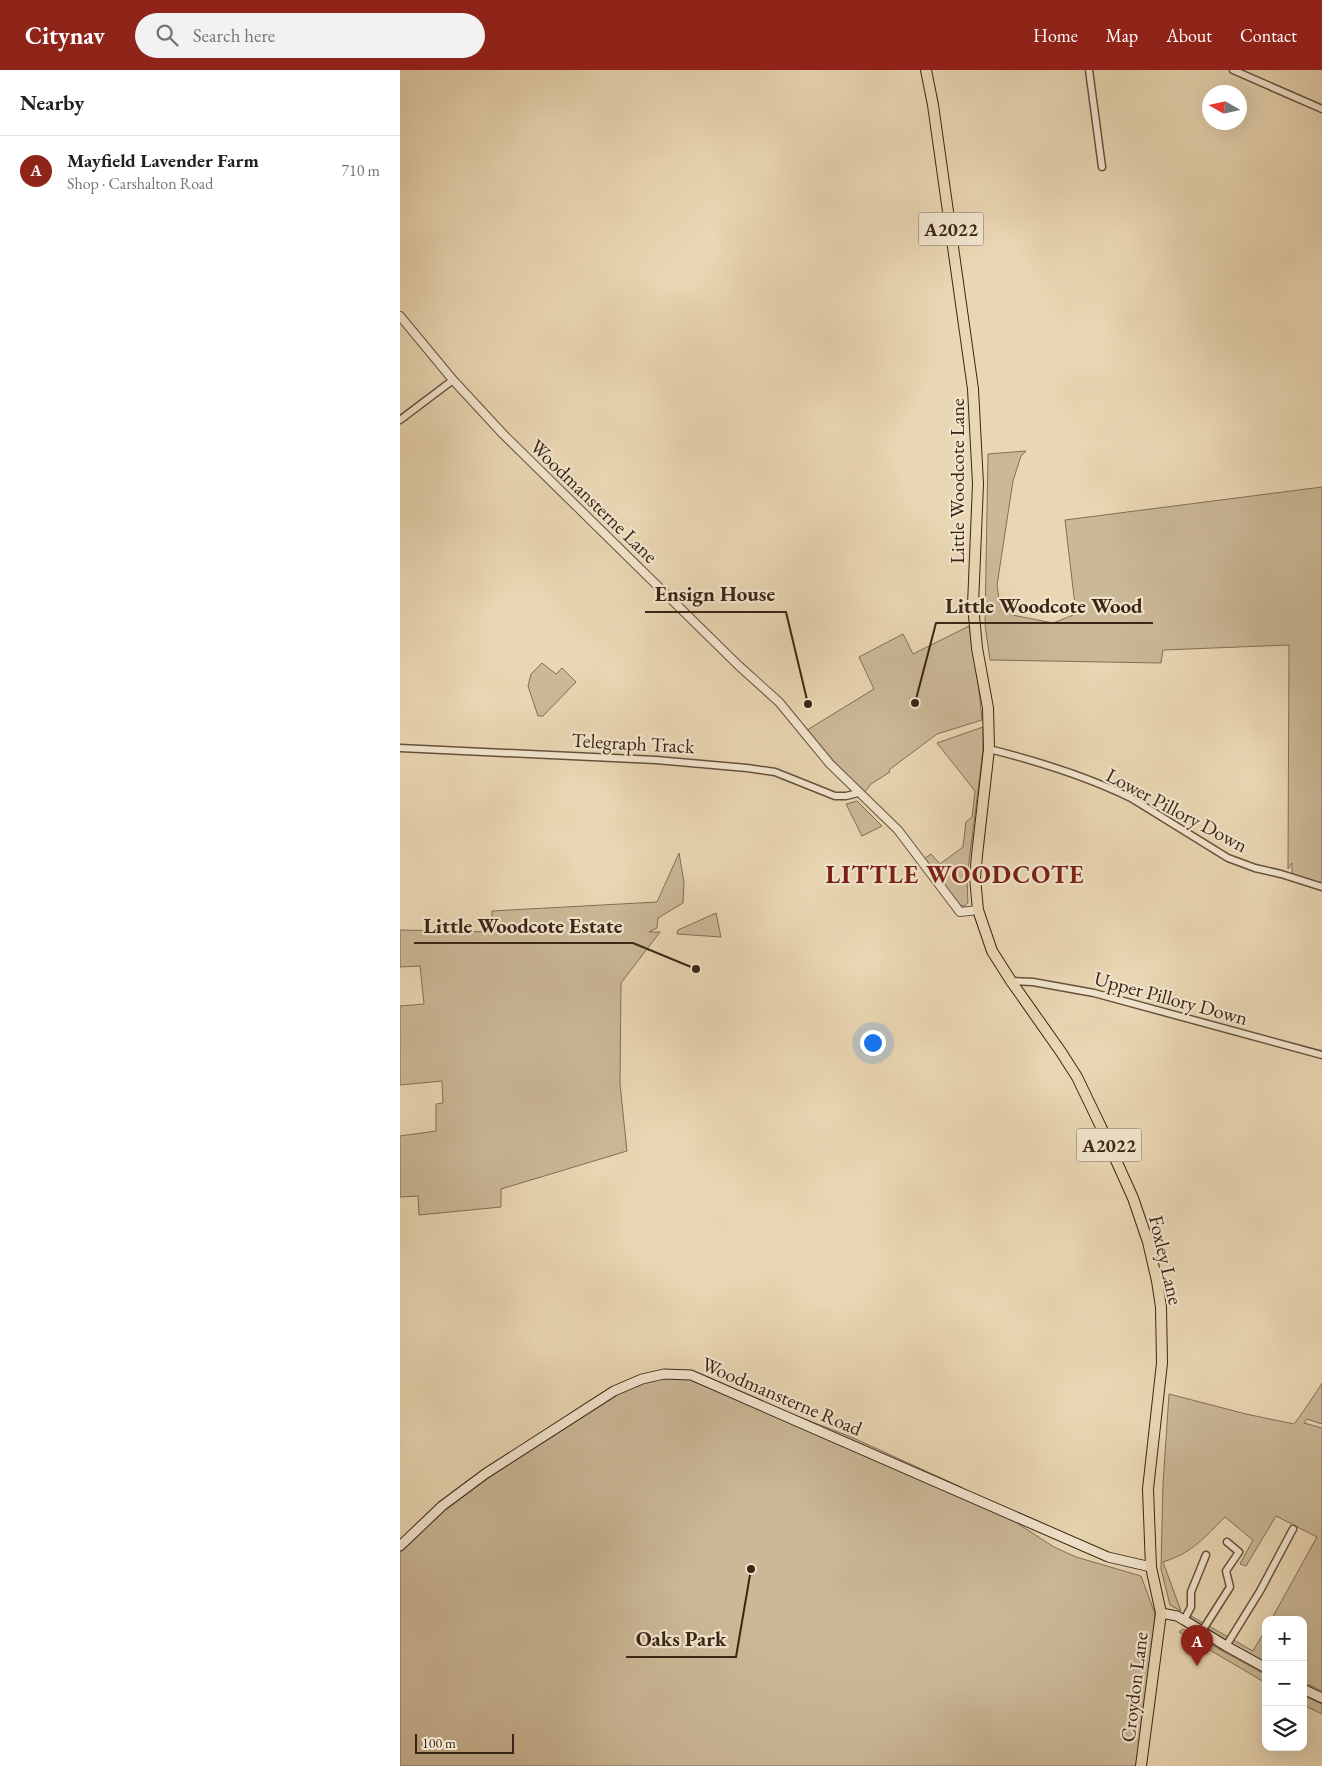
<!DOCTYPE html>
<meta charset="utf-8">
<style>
:root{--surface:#fff;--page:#f2f2f2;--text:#202124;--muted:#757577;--line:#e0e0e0;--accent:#8f2418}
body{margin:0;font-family:"EB Garamond",serif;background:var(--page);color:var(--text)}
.controls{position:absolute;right:15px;bottom:15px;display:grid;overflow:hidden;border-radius:10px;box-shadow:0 5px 20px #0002}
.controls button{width:45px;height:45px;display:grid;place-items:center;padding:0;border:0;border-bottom:1px solid var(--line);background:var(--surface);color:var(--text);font:25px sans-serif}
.compass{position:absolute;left:802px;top:15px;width:45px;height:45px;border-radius:50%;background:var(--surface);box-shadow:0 5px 20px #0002;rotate:279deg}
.scale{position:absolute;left:15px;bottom:12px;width:99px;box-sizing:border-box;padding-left:5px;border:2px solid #3a2514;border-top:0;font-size:14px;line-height:18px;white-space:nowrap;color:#3a2514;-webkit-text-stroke:4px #f1e4cd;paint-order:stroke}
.you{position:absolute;left:472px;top:972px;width:18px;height:18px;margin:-12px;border:4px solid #fff;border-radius:50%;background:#1a73e8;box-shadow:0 0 0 8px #1a73e833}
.badge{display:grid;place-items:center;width:32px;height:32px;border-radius:50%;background:var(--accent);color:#fff;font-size:16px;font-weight:700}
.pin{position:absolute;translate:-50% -41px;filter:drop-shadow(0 1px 2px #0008)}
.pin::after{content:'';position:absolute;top:26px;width:18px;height:15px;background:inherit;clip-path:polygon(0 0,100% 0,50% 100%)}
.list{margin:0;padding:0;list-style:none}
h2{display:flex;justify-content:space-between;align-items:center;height:65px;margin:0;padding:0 20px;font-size:21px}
h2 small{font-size:16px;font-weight:400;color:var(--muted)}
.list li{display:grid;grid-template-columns:32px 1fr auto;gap:15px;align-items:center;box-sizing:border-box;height:70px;padding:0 20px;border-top:1px solid var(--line)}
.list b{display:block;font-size:19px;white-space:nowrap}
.list p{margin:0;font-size:16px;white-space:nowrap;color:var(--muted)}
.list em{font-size:16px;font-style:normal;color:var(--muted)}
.icon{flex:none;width:28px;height:28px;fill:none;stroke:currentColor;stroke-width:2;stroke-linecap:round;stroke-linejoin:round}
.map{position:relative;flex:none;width:922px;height:1696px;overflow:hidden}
header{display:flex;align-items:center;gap:30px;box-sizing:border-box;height:70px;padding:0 25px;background:var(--accent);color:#fff}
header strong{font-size:24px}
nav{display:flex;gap:28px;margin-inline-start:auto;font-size:18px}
.search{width:350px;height:45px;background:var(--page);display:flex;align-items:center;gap:12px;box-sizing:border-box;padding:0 18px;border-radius:28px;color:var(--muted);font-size:19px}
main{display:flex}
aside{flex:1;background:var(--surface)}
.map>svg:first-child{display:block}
.green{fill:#cbb897;stroke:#826e56}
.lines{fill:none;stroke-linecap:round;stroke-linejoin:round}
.minor-casing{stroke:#66513c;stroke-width:9}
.tertiary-casing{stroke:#66513c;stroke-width:10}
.secondary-casing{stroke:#3a2514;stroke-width:11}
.primary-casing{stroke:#3a2514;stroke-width:12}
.minor{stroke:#f1e4cd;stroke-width:6}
.tertiary{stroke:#f1e4cd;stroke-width:8}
.secondary{stroke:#f1e4cd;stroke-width:9}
.primary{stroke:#e9d6b2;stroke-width:10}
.labels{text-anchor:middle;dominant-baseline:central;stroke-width:4.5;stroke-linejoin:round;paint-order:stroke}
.shield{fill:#f1e4cd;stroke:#715e4c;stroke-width:1}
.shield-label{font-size:19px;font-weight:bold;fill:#3a2514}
.street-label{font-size:20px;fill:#3a2514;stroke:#f1e4cd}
.district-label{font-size:25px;font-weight:bold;letter-spacing:1px;fill:#7a1f14;stroke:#f1e4cd}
.leader{fill:none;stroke:#3a2514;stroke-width:2}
.callout-dot{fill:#3a2514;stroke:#f1e4cd;stroke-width:2}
.callout-label{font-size:21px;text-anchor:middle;font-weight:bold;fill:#3a2514;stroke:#f1e4cd;stroke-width:4.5;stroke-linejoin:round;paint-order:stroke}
</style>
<header>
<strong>Citynav</strong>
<div class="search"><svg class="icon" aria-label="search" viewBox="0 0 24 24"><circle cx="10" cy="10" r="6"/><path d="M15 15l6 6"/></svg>Search here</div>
<nav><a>Home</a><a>Map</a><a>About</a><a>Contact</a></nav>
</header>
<main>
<aside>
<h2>Nearby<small></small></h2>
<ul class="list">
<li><span class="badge">A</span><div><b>Mayfield Lavender Farm</b><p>Shop · Carshalton Road</p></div><em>710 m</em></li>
</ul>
</aside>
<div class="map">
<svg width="922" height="1696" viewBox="0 0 922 1696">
<rect width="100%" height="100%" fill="#e9d6b2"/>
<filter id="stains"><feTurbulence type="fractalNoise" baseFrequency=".004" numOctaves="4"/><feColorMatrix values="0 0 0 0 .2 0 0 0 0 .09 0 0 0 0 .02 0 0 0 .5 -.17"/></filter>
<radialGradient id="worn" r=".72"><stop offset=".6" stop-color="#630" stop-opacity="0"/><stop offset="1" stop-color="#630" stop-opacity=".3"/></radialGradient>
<g class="green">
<path d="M626 381 621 386 613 411 597 515 600 535 612 545 653 553 676 544 665 450 922 417V815L892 806V793L888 799 889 575 763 580 761 593 590 590 585 555 588 384Z"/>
<path d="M569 556 579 620 582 650 537 664 489 700 490 702 471 714 464 723 431 692 407 660 474 619 459 587 503 564 513 584Z"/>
<path d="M142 593 156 604 162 598 176 612 143 646H138L128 616 131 604Z"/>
<path d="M583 657V680L567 808 568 833 564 836 559 835 524 789 531 784 540 794 563 777 566 752 572 747 575 721 537 673Z"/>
<path d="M457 731 482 756 462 766 446 734Z"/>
<path d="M279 783 284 812 283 833 258 848 257 858 249 862H260L221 913 220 1014 227 1081 101 1119V1137L19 1145 18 1126 0 1127V1066L36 1061V1034L43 1033 42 1011 0 1015V936L24 934 20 896 0 897V860L92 862V841L257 832Z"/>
<path d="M316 843 321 867 277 864 278 860Z"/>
<path d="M291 1305 451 1367 561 1417 654 1477 676 1487 741 1506 755 1544 746 1661 741 1696H0V1480L42 1436 85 1404 242 1309Z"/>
<path d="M922 1313V1354L907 1349 904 1353 922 1358V1621L903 1612V1550H871L917 1467 876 1446 846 1496 840 1494 853 1470 825 1447C804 1468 792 1483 763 1492L781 1541 770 1535 761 1499 763 1414 769 1324 846 1344 894 1354C896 1352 919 1319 922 1313Z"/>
<path d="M791 1546 853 1581 866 1559V1592L850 1587 851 1584 788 1550Z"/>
<path d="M783 1559 866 1605V1613L779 1562Z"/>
<path d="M903 1625 922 1634V1644L903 1635Z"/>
</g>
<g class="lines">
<defs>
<g id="minor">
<path d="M689 0 702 97"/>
<path d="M833 0 922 39"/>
<path d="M0 350 53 310"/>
<path d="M0 678 256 690 347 698 375 702 435 726H446L458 723"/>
<path d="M589 679C637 691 686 706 731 728L828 788 855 798 881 804 922 817"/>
<path d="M611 911 633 912 694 923 922 985"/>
<path d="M784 1550 791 1537V1522L806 1485"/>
<path d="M802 1561 830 1517 826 1501 839 1482 827 1472"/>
<path d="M826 1576 860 1521 893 1459"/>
</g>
<path id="tertiary" d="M0 246 53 310 103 364 338 595 379 632 430 694 498 760 560 842 578 840"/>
<g id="secondary">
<path d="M0 1476 42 1436 85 1404 214 1321 242 1309 264 1304 291 1305 708 1487 751 1497"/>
<path d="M761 1543 777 1546 784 1550 826 1576 866 1598"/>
<path d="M903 1619 922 1628"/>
</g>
<path id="primary" d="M526 0 533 35 573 319 578 414 573 535 577 578 588 638 589 679 577 785 575 808 578 840 592 881 611 911 661 982 677 1007 701 1057 733 1128 748 1172 757 1211 761 1237 762 1293 748 1419 751 1497 761 1543 741 1696"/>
</defs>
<use href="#minor" class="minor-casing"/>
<use href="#tertiary" class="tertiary-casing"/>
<use href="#secondary" class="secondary-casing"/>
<use href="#primary" class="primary-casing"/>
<use href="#minor" class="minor"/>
<use href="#tertiary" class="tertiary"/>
<use href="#secondary" class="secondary"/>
<use href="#primary" class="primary"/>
</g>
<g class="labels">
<g class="shield">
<rect x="518.5" y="142.5" width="65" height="33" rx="4"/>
<rect x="676.5" y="1058.5" width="65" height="33" rx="4"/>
</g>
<g class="shield-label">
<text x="551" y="159">A2022</text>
<text x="709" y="1075">A2022</text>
</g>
<g class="street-label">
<text transform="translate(557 411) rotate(-90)">Little Woodcote Lane</text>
<text transform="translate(194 431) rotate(44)">Woodmansterne Lane</text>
<text transform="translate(233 673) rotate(3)">Telegraph Track</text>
<text transform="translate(777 740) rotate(28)">Lower Pillory Down</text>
<text transform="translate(771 928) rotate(15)">Upper Pillory Down</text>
<text transform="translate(766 1190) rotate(77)">Foxley Lane</text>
<text transform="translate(382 1326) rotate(23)">Woodmansterne Road</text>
<text transform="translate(734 1617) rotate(-83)">Croydon Lane</text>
</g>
<g class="district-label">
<text x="555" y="804">LITTLE WOODCOTE</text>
</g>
</g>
<path class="leader" d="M408 634L386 542H245M515 633L536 553H753M296 899L233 873H14M351 1499L336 1587H226"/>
<g class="callout-dot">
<circle cx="408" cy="634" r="5"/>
<circle cx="515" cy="633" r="5"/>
<circle cx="296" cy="899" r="5"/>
<circle cx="351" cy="1499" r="5"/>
</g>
<g class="callout-label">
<text x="315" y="531">Ensign House</text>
<text x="644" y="543">Little Woodcote Wood</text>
<text x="123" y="863">Little Woodcote Estate</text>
<text x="281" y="1576">Oaks Park</text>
</g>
<rect width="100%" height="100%" filter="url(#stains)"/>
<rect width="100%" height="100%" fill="url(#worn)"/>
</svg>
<div class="controls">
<button>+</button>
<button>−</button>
<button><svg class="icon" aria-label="layers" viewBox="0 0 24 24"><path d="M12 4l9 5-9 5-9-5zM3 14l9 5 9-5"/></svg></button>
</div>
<svg class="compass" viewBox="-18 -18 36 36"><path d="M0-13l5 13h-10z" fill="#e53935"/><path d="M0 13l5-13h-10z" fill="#757577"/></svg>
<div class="scale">100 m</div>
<div class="you"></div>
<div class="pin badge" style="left:797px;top:1596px">A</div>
</div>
</main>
